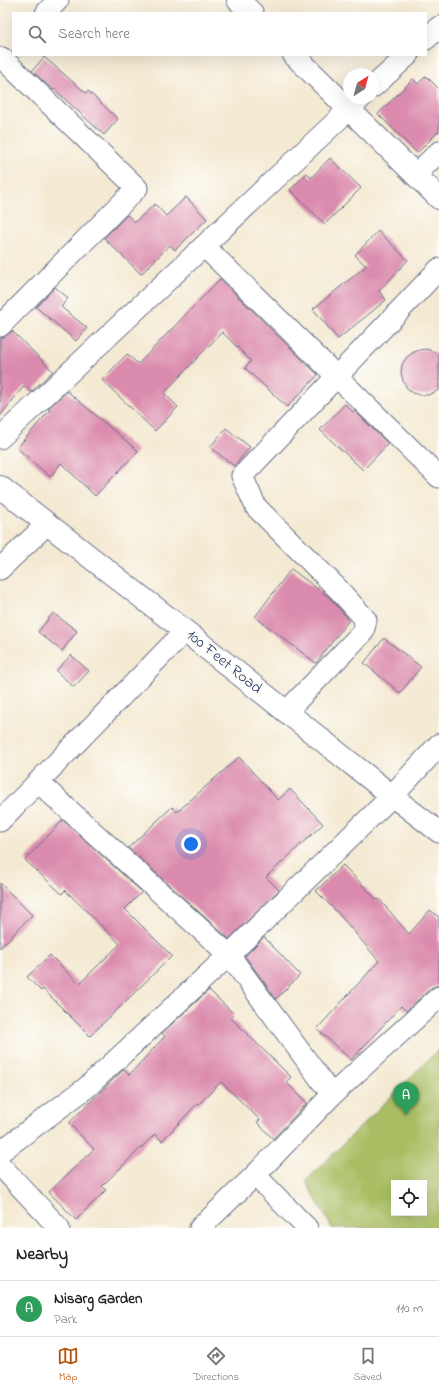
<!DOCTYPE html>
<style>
:root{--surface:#fff;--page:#f6f6f6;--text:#222;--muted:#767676;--line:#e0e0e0;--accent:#b45309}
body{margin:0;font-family:"Indie Flower",sans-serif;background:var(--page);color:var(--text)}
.controls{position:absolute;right:12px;bottom:12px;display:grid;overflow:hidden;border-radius:0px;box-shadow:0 4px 16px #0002}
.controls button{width:36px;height:36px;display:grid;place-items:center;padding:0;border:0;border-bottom:1px solid var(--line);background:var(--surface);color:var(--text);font:20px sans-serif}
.compass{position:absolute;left:343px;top:68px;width:36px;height:36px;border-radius:50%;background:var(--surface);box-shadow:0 4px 16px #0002;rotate:36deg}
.you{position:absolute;left:191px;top:844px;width:14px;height:14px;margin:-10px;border:3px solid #fff;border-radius:50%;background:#1a73e8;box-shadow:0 0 0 6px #1a73e833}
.badge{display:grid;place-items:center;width:26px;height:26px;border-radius:50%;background:var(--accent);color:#fff;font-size:13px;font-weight:700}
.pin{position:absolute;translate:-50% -33px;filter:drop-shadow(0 1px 2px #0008)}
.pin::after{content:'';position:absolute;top:21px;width:14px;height:12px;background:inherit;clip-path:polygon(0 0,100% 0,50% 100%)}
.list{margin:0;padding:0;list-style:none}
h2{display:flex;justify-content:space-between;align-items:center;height:52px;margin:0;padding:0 16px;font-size:17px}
h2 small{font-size:13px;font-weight:400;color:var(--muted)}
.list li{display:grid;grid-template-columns:26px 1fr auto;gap:12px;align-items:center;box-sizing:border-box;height:56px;padding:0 16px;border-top:1px solid var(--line)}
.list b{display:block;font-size:15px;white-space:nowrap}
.list p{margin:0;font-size:13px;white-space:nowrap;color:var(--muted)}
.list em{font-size:13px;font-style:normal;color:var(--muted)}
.icon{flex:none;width:22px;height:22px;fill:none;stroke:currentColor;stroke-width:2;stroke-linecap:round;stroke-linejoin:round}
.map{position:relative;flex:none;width:439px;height:1228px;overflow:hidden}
.search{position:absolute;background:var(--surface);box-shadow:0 4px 16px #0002;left:12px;right:12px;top:12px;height:44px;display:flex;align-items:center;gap:10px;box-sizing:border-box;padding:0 14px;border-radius:0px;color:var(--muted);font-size:15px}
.sheet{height:108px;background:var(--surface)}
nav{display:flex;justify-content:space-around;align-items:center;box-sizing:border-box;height:56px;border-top:1px solid var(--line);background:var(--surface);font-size:11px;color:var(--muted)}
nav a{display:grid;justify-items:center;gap:2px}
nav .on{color:var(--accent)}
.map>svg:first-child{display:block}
.green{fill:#a9be63;stroke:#627660;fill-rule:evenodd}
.building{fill:#db8bad}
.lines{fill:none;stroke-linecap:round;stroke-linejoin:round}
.street-casing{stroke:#677087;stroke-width:23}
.secondary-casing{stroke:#677087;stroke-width:24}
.street{stroke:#fff;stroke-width:21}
.secondary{stroke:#fff;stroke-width:22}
.labels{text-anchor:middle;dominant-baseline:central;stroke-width:3;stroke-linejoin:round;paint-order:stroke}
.street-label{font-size:16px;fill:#1b2f5e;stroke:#fdfcf7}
</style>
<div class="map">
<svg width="439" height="1228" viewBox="0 0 439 1228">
<rect width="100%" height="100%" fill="#fdfcf7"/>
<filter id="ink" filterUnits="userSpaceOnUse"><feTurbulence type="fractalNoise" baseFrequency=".025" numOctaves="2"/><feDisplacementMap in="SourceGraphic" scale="8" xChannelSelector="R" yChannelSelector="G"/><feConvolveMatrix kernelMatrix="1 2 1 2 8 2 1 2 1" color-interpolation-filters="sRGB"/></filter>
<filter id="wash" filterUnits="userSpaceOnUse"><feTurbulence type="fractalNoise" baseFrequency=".012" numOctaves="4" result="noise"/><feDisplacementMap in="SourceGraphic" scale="16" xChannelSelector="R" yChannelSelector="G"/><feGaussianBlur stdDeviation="0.9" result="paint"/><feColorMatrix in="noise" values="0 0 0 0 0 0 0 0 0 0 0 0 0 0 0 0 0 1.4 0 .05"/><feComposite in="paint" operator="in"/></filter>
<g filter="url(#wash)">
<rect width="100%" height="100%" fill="#f4e9d2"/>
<path class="green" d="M439 1049V1223L434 1228H332L306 1181ZM394 1183H424V1213H394Z"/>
<g id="blocks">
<g class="building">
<path d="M44 57 86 93 88 91 118 119 104 135 54 89 53 90 32 71Z"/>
<path d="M426 76 439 89V131L417 153 378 114 413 79 418 84Z"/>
<path d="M330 158 361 188 325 224 290 190 307 173 311 178Z"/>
<path d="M186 197 207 219 175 250 170 245 141 274 104 238 127 215 135 222 155 204 166 216Z"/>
<path d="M378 231 408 260 379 291 386 300 338 339 313 309 366 266 355 255Z"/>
<path d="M220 279 318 375 287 407 245 368 251 361 222 332 164 393 178 407 155 431 102 380 127 354 138 364Z"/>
<path d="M55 287 68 298 61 307 87 328 76 341 36 307Z"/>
<path d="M12 331 53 371 31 392 24 386 0 416V338L4 337Z"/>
<path d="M427 349 434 352 439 355V390L428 395H420L413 393 407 388 403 381 401 373 402 365 406 358 412 353 419 350Z"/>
<path d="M67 391 138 451 95 496 61 463 50 477 17 448 50 410 48 409Z"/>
<path d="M345 404 353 412 355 411 388 444 363 470 320 430Z"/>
<path d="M226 428 250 447 234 466 210 447Z"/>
<path d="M291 569 330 598 349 620 316 663 255 617Z"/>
<path d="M53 613 77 631 62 651 38 632Z"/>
<path d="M384 638 421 667 400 693 364 663Z"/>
<path d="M71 655 89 671 74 687 56 671Z"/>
<path d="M239 757 278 800 290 789 323 824 266 877 279 890 229 939 128 848 172 807 177 812Z"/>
<path d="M63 820 142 892 125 909 172 956 90 1036 43 989 41 991 27 977 50 955 79 984 120 944 65 890 62 894 25 860Z"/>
<path d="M343 865 377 900 379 899 409 934 430 910 439 917V985L431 988 406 1011 401 1006 351 1060 317 1029 379 961 339 914 316 891Z"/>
<path d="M0 883 32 915 0 948Z"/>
<path d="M264 937 300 975 276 999 245 956Z"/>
<path d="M209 990 234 1014 231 1018 291 1077 286 1082 307 1103 273 1139 257 1122 260 1120 221 1082 198 1105 197 1104 162 1141 155 1134 102 1186 106 1190 76 1220 49 1192 94 1149 69 1123 124 1069 129 1075 165 1036 162 1033Z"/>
</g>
</g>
</g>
<g filter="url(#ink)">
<use href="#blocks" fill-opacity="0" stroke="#677087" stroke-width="1"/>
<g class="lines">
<defs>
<g id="street">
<path d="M46 13 58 0"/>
<path d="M426 39 439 27"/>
<path d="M373 87 408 55"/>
<path d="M415 175 439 152"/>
<path d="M204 246 439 477"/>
<path d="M0 326 137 188 2 58"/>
<path d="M0 438 361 98"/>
<path d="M0 569 47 524"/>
<path d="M286 712 363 632 366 620 338 589 256 507 242 476 439 269"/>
<path d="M38 782 229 955 332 1095"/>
<path d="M0 821 185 631"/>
<path d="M0 1152 86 1088 229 955 392 796 439 832"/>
<path d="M0 1165 59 1228"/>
<path d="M255 1175 307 1228"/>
<path d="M200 1228 255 1175 332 1095 439 997"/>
</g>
<g id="secondary">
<path d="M238 0 252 13"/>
<path d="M294 55 439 198"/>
<path d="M0 487 185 631 392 796 439 745"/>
</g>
</defs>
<use href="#street" class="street-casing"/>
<use href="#secondary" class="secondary-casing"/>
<use href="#street" class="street"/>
<use href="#secondary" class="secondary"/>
</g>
</g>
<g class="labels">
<g class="street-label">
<text transform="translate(224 662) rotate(39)">100 Feet Road</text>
</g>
</g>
</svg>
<div class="controls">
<button><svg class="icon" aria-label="locate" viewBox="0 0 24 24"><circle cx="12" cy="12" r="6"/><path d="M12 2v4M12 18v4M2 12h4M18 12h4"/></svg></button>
</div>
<svg class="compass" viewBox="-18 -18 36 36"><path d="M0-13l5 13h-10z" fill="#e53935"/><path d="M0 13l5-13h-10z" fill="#767676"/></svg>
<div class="you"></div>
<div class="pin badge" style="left:406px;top:1115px;background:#2e9e5b">A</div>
<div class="search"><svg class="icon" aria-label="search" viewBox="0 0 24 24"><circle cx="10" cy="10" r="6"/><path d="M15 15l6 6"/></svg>Search here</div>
</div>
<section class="sheet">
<h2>Nearby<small></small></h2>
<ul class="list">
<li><span class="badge" style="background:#2e9e5b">A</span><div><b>Nisarg Garden</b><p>Park</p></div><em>110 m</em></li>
</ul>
</section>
<nav>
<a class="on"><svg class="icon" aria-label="map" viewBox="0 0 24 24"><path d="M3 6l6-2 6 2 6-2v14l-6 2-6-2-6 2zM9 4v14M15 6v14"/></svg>Map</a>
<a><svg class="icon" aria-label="directions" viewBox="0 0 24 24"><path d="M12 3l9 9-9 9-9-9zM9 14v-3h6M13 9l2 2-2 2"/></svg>Directions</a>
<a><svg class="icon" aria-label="saved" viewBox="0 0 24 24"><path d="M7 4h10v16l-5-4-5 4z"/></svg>Saved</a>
</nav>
